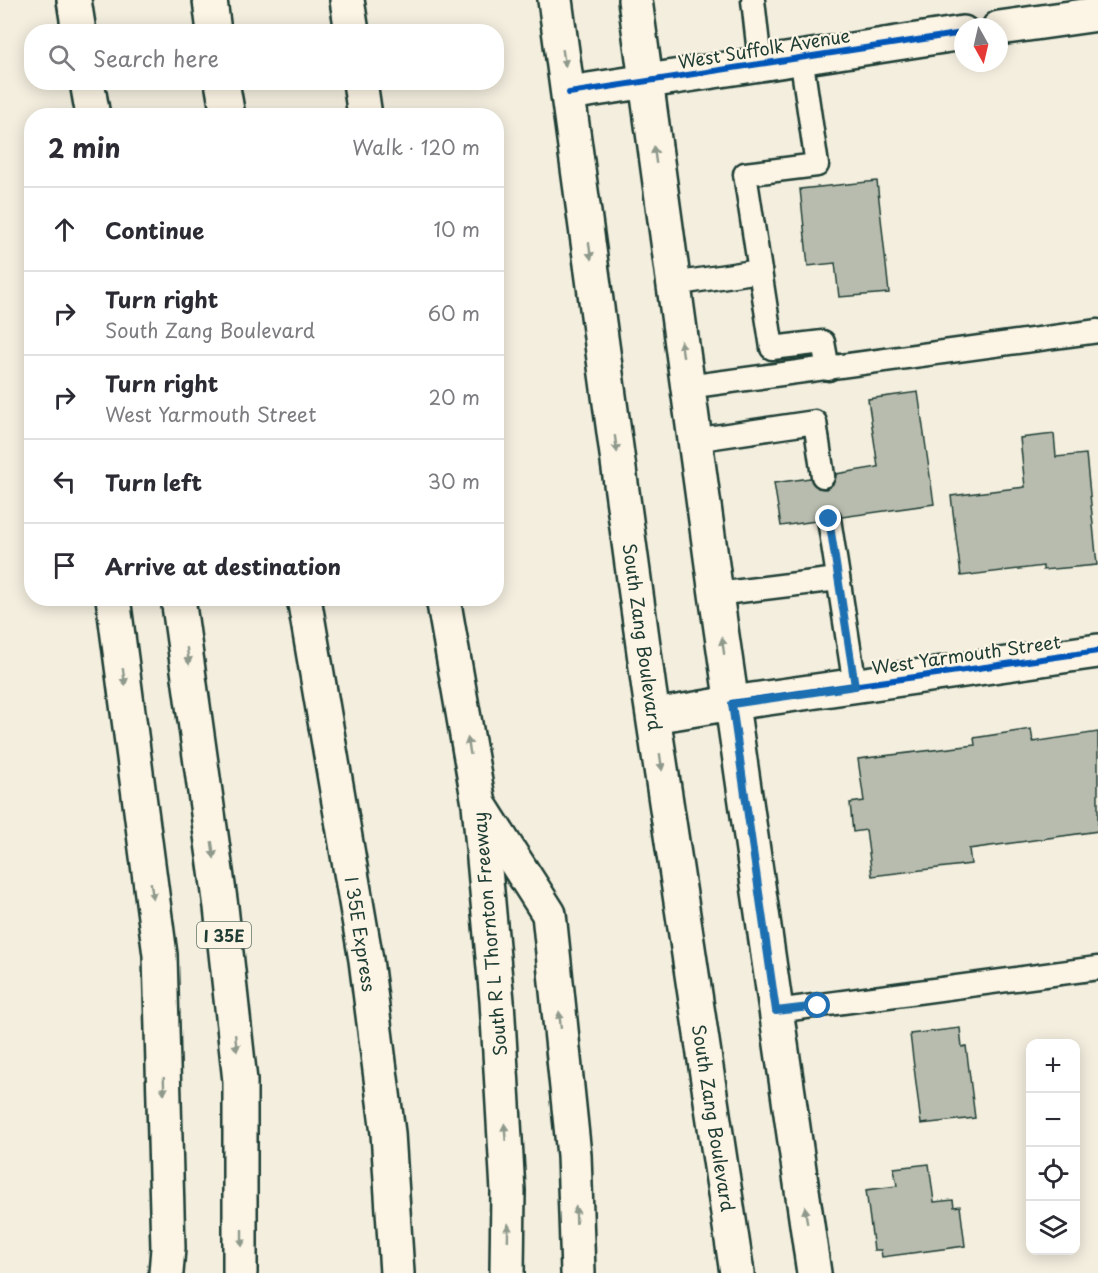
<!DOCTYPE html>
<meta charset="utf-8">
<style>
:root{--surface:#fff;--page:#f2f2f3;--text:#2b2b33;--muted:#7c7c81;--line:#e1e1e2}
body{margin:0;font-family:"Playpen Sans",sans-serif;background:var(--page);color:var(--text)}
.controls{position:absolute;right:18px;bottom:18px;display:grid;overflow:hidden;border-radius:12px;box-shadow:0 3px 15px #0003}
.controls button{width:54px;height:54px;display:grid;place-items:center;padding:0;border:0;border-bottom:2px solid var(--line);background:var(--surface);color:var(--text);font:30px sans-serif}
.compass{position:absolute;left:954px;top:18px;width:54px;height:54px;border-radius:50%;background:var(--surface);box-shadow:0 3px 15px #0003;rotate:172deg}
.stop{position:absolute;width:18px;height:18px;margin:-14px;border:4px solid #1f6fb2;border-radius:50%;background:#fff}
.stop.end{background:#1f6fb2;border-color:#fff;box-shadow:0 2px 6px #0008}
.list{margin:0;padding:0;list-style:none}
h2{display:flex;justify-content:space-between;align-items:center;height:78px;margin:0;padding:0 24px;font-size:26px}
h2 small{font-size:20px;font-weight:400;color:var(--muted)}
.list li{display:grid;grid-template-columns:39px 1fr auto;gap:18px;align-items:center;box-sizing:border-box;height:84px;padding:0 24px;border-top:2px solid var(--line)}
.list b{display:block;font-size:22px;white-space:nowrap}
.list p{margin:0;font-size:20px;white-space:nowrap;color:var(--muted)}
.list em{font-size:20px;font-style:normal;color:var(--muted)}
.icon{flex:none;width:33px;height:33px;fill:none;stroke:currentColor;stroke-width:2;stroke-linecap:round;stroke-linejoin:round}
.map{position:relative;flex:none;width:1098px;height:1273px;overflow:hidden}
.search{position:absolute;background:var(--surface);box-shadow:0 3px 15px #0003;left:24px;top:24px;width:480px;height:66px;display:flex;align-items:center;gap:15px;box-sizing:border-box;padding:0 21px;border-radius:24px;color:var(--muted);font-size:22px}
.panel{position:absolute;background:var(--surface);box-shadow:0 3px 15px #0003;left:24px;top:108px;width:480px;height:498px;border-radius:24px}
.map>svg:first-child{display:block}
.building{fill:#b8bcae;stroke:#1f3d34;stroke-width:1.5}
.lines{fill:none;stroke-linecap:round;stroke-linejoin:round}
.lane-casing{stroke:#1f3d34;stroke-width:27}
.street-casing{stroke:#1f3d34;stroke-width:38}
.secondary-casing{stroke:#1f3d34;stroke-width:38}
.highway-casing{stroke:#1f3d34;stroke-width:38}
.lane{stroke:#fcf5e5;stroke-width:22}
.street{stroke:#fcf5e5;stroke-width:33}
.secondary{stroke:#fcf5e5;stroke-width:33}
.highway{stroke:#fcf5e5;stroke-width:33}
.cycleway-casing{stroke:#fcf5e5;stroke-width:10}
.cycleway{stroke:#0057b8;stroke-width:6}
.oneway{fill:#8e998c}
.route{stroke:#1f6fb2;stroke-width:8}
.labels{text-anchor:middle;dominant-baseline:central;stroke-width:4.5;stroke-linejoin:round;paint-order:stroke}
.shield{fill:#fcf5e5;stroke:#617469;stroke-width:1.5}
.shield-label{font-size:16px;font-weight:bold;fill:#1f3d34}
.street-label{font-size:18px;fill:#1f3d34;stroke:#fcf5e5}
</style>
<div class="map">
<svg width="1098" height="1273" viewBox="0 0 1098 1273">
<rect width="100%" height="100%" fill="#f3eede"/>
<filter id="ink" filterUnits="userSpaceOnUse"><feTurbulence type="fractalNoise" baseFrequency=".0167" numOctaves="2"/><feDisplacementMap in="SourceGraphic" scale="12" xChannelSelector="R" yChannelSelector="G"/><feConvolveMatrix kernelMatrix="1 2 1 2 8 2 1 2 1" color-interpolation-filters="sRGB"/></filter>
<g filter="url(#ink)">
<g class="building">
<path d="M877 181 889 293 839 297 835 263 808 266 800 189Z"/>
<path d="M918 392 934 504 842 517 839 510 828 506 820 509 816 521 781 526 774 483 810 478 818 488 826 489 835 481 836 474 878 467 868 399Z"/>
<path d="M1054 434 1056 457 1086 454 1097 565 1043 570V566L961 576 951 496 1025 487 1020 438Z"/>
<path d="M1031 729 1033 742 1098 732V831L969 849 971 864 872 876 866 830 853 832 850 803 864 801 858 759 975 745 974 738Z"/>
<path d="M960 1028 962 1047 966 1046 975 1118 921 1124 910 1034Z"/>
<path d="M929 1164 934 1202 953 1200 954 1207 960 1206 965 1246 882 1257 881 1250H874L866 1190 897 1186 894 1168Z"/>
</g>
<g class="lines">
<defs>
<g id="lane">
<path d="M753 0 760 63"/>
<path d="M801 56 817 165 745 174 772 348 823 342 828 369"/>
<path d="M673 284 760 271"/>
<path d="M687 387 1098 331"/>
<path d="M694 440 815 422 823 476"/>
<path d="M829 519 855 686"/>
<path d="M716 594 838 579"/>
<path d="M776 1011 1098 968"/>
</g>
<g id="street">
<path d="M999 28 1098 14"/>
<path d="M569 93 963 33"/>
<path d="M732 703 1098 651"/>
</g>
<g id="secondary">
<path d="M555 0 649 689 737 1273"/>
<path d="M635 0 716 594 814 1273"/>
<path d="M654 716 732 703"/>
</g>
<g id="highway">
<path d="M74 0 79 32"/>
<path d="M210 0 214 32"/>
<path d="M347 0 352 32"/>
<path d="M87 82 93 116"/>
<path d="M222 82 228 116"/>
<path d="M360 82 365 116"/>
<path d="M113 598 160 955 168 1248 166 1273"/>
<path d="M178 598 221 907 240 1081V1273"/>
<path d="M304 598 366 960 388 1133 397 1273"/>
<path d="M443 598 479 804 497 1001 508 1191 507 1273"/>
<path d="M482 809 549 914 574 1155 578 1273"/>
</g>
</defs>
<use href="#lane" class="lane-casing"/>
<use href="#street" class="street-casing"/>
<use href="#secondary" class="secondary-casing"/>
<use href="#highway" class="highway-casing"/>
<use href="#lane" class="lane"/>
<use href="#street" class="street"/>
<use href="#secondary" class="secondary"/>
<use href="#highway" class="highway"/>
<defs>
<g id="cycleway">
<path d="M569 93 963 33"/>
<path d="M732 703 1098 651"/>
</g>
</defs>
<use href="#cycleway" class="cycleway-casing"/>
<use href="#cycleway" class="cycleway"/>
</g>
<defs><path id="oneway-solid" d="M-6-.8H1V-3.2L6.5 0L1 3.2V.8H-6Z" transform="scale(1.5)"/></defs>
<g class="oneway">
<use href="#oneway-solid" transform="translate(564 58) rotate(81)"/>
<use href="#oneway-solid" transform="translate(655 155) rotate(-98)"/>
<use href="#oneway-solid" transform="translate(590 251) rotate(82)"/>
<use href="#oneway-solid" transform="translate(682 349) rotate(-98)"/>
<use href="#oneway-solid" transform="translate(616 444) rotate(82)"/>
<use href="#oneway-solid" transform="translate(723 646) rotate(-98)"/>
<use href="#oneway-solid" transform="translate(188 656) rotate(82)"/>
<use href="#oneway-solid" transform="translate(124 677) rotate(82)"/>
<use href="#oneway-solid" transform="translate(469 746) rotate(-100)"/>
<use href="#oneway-solid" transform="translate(661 762) rotate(82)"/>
<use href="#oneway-solid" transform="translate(213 850) rotate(82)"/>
<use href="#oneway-solid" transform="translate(152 891) rotate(82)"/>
<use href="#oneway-solid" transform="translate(560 1020) rotate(-96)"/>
<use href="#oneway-solid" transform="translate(236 1043) rotate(84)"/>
<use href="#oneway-solid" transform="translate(164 1086) rotate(88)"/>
<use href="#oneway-solid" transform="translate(505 1132) rotate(-94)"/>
<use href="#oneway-solid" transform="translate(576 1215) rotate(-92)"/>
<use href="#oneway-solid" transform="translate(806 1215) rotate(-98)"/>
<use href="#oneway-solid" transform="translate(508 1232) rotate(-89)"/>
<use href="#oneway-solid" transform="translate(242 1238) rotate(90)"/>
</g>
</g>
<g class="lines" filter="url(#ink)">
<path class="route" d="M818 1006 776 1011 732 704 855 686 829 519"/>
</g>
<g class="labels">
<rect class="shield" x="197" y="922" width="54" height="26" rx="4.5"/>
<g class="shield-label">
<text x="224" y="935">I 35E</text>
</g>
<g class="street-label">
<text transform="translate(764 48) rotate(-9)">West Suffolk Avenue</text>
<text transform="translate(643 637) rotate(82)">South Zang Boulevard</text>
<text transform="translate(966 654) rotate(-8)">West Yarmouth Street</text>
<text transform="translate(361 934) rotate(81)">I 35E Express</text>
<text transform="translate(489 934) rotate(-95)">South R L Thornton Freeway</text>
<text transform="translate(714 1118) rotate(81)">South Zang Boulevard</text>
</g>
</g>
</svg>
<div class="controls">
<button>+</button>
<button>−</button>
<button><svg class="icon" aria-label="locate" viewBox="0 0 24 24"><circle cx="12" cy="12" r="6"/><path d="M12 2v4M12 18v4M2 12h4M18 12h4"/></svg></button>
<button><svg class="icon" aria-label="layers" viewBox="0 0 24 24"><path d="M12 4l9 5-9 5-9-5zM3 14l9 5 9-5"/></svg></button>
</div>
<svg class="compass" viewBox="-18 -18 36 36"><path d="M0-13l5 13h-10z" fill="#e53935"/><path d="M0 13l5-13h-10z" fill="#7c7c81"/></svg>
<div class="stop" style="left:818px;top:1006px"></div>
<div class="stop end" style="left:829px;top:519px"></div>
<div class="search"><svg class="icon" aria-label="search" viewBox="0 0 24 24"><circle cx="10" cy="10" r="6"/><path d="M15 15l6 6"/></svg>Search here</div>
<section class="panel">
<h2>2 min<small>Walk · 120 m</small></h2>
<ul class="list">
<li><svg class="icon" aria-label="ahead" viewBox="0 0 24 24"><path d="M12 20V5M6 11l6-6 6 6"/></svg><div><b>Continue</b></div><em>10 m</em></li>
<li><svg class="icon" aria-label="right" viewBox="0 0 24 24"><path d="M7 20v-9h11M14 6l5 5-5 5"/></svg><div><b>Turn right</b><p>South Zang Boulevard</p></div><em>60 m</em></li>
<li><svg class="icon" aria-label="right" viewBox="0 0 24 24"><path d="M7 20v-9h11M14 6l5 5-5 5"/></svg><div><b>Turn right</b><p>West Yarmouth Street</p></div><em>20 m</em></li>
<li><svg class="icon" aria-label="left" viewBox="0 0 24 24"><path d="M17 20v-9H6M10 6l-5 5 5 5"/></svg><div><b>Turn left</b></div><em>30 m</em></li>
<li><svg class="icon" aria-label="arrive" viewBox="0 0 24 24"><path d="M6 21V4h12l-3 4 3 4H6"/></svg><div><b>Arrive at destination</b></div></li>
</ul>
</section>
</div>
